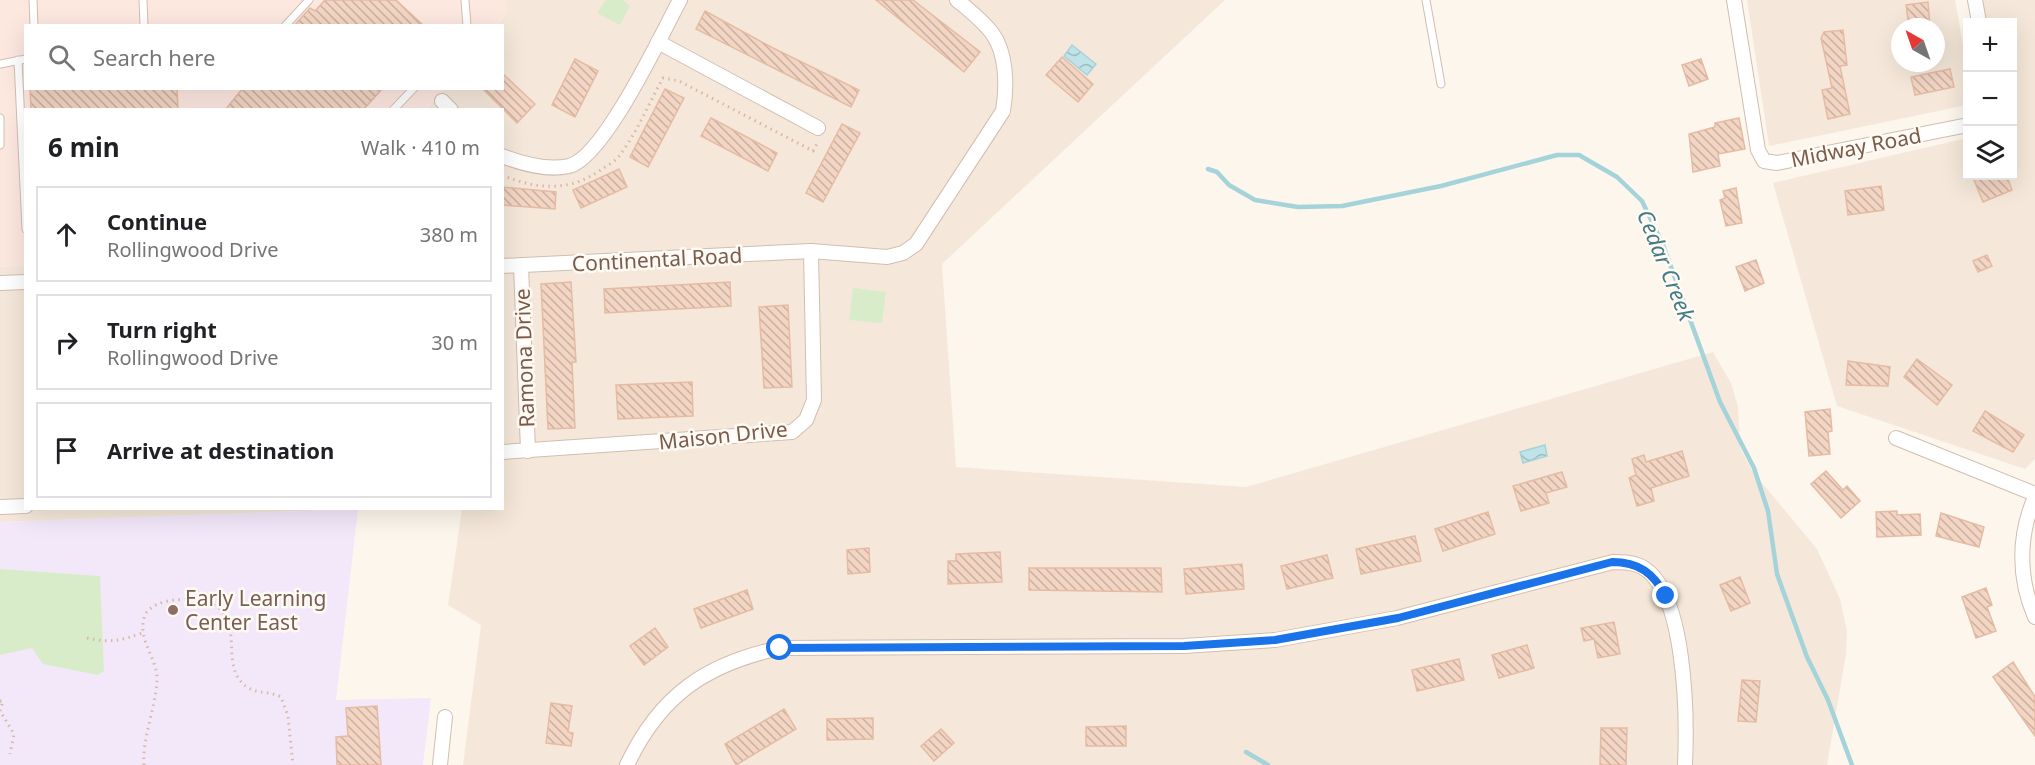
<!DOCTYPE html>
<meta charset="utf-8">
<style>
:root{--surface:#fff;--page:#f6f6f6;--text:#202124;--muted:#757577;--line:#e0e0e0}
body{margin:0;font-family:"Noto Sans",sans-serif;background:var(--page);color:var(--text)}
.controls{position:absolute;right:18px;top:18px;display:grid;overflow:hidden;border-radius:0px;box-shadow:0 6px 24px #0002}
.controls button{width:54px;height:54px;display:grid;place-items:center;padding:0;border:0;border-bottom:2px solid var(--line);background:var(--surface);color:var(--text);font:30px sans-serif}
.compass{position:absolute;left:1891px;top:18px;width:54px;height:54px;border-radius:50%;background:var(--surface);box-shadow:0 6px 24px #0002;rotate:320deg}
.stop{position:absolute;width:18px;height:18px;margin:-14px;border:4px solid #1a73e8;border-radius:50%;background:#fff}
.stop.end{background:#1a73e8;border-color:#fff;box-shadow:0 2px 6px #0008}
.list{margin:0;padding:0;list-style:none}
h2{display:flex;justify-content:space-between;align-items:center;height:78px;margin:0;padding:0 24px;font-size:26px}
h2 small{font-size:20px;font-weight:400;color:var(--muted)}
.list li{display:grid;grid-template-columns:39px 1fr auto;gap:18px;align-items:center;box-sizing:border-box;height:96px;margin:0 12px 12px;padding:0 12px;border:2px solid var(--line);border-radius:0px}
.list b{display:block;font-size:22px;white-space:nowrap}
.list p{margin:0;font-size:20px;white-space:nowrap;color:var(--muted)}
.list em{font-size:20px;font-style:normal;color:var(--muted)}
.icon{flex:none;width:33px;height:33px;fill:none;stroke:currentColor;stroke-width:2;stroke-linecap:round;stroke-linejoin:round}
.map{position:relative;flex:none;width:2035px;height:765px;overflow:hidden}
.search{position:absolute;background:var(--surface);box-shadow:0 6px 24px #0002;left:24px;top:24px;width:480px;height:66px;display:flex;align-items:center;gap:15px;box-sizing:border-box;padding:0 21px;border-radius:0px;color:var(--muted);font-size:22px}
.panel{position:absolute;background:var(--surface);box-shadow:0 6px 24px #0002;left:24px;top:108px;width:480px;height:402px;border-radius:0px}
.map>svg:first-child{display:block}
.residential{fill:#f5e8da;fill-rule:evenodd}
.commercial{fill:#fde8e0}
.education{fill:#f3e8fa}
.green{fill:#d8ecc9}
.water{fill:url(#water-waves);stroke:#a5d3da;stroke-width:1.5}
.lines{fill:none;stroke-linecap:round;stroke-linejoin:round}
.stream{stroke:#a5d3da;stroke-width:4.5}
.building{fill:url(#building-back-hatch);stroke:#e6bba3;stroke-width:1.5}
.service-casing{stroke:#d1beb0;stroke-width:9}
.minor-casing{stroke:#d1beb0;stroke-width:16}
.path{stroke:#d9b8a5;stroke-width:3;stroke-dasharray:1.5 4.5;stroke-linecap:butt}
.service{stroke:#fff;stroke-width:7}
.minor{stroke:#fff;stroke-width:14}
.route{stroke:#1a73e8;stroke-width:8}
.education-dot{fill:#8d6e63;stroke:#fffaf3;stroke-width:2}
.labels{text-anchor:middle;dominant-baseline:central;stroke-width:5;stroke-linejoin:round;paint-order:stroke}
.street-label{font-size:21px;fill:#7a5c4d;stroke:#fffaf3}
.education-label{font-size:21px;fill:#785e54;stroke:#fffaf3;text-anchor:start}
.water-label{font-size:22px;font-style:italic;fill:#437c86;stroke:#fffaf3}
</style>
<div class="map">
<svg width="2035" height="765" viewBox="0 0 2035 765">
<defs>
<pattern id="water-waves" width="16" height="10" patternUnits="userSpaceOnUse" patternTransform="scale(1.5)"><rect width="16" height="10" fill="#bfe3e8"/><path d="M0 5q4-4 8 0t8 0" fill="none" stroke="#a0bbbe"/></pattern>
<pattern id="building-back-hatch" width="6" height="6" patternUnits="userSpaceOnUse" patternTransform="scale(1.5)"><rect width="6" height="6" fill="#f3d5c3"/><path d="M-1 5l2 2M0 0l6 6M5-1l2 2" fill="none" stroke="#cab0a1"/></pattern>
</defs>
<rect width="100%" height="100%" fill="#fdf6ec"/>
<g class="residential">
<path d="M506 0H1225L942 264 956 467 1246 487 1713 352 1731 383 1738 407 1740 448 1753 472 1817 549 1840 599 1847 631 1846 654 1827 765H463L481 625 448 605 462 509 502 508V110H426L444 89 502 88V26L497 25 506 15Z"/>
<path d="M1747 0H1955L1967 67V105L1769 146ZM1900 27H1936V63H1900Z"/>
<path d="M1982 0H2035V459L2025 469 1837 406 1773 183 1967 138 1968 176H2012V22H1986Z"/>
<path d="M25 265 26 508 359 509 0 522V267Z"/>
</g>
<path class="commercial" d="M0 0H506V15L497 25 26 26V88L444 89 426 109 26 110 25 265 0 267Z"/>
<path class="education" d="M358 509 336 700 431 698 423 765H0V522Z"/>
<g class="green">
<path d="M606 0H623L630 6 620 25 597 13Z"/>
<path d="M853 288 886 292 882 323 849 320Z"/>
<path d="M0 569 100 576 104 671 98 675 43 664 32 648 0 655Z"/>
</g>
<g class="water">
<path d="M1072 45 1096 64 1087 75 1064 56Z"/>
<path d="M1545 445 1547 456 1523 463 1520 452Z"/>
</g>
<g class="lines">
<g class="stream">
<path d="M1208 169 1217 172 1229 185 1255 200 1298 207 1342 206 1441 186 1557 155H1579L1617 177 1642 201 1663 245 1720 402 1754 468 1768 511 1777 574 1807 657 1828 700 1852 765"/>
<path d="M1246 752 1268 765"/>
</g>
</g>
<g class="building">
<path d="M325 0H396L424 26H294L310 8 315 11Z"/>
<path d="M876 0H913L980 52 964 72Z"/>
<path d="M1928 2 1930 27H1909L1906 5Z"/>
<path d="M705 11 773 48 859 90 851 107 696 29Z"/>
<path d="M1843 30 1847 65 1840 66 1850 114 1828 119 1822 90 1832 88 1821 38 1824 32Z"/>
<path d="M1062 57 1093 84 1078 102 1046 75Z"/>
<path d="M575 59 598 71 575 117 552 105Z"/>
<path d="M1701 59 1708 79 1689 86 1682 65Z"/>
<path d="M1950 69 1954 87 1915 95 1911 77Z"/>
<path d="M502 73 535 104 517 123 482 88H502Z"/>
<path d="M30 88H177L178 110H31Z"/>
<path d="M243 88H383L363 110H225Z"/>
<path d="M665 89 684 98 648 167 630 157Z"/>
<path d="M711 118 777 153 768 171 701 136Z"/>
<path d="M1739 118 1745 149 1718 154 1720 166 1693 172 1689 134 1715 127V123Z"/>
<path d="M842 124 860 133 823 202 806 193Z"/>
<path d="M619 169 627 187 581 208 573 190Z"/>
<path d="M1987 176H2007L2012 190 1983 202 1974 180Z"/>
<path d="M1881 186 1884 210 1848 215 1845 191Z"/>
<path d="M502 187 556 192 555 209 502 205Z"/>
<path d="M1736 188 1742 223 1726 226 1720 200 1725 198 1723 191Z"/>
<path d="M1987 255 1992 266 1978 272 1973 261Z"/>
<path d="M1756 260 1764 283 1745 291 1736 267Z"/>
<path d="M571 282 576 362H572L575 428 548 429 541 284Z"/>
<path d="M730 282 731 306 605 313 604 289Z"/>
<path d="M788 305 792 387 764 388 759 307Z"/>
<path d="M1917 359 1952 385 1937 405 1904 377Z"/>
<path d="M1848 361 1890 367 1888 386 1846 385Z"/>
<path d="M692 382 693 416 618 419 616 385Z"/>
<path d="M1830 409 1832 431 1828 432 1830 454 1809 456 1805 412Z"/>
<path d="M1985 411 2024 435 2013 452 1973 431Z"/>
<path d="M1682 451 1689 476 1651 488 1654 501 1637 506 1629 478 1636 475 1632 459 1644 455 1646 462Z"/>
<path d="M1826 471 1843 490 1847 486 1860 501 1841 518 1811 484Z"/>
<path d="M1562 472 1567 487 1546 493 1549 503 1521 511 1513 486Z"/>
<path d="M1897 511V515L1920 514 1921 535 1877 537 1876 512Z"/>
<path d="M1488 512 1495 534 1443 551 1435 529Z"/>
<path d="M1941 513 1984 527 1979 547 1936 536Z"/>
<path d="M1415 536 1421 561 1361 574 1356 549Z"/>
<path d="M869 548 870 572 848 574 847 550Z"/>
<path d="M1000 552 1002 582 948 584V561H956V554Z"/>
<path d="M1327 555 1333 578 1287 589 1281 566Z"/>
<path d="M1242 564 1244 589 1186 594 1184 569Z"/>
<path d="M1029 568H1161L1162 592 1029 590Z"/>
<path d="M1740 577 1750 603 1731 611 1720 585Z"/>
<path d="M1986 588 1992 605 1987 607 1996 631 1976 638 1962 597Z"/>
<path d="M747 590 753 609 701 628 694 609Z"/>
<path d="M1614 622 1620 654 1598 658 1594 639 1584 641 1581 628Z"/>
<path d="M655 628 668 647 644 665 630 646Z"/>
<path d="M1527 645 1534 668 1499 678 1492 655Z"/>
<path d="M1459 659 1464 680 1417 691 1412 670Z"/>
<path d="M2013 662 2035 697V736L1993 677Z"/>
<path d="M1742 680 1760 681 1756 722 1738 721Z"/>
<path d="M551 703 572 706 568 732 573 733 571 746 546 743Z"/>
<path d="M377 706 381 765H337L336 737 348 736 346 708Z"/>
<path d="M784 709 796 729 736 765 725 744Z"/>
<path d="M873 718V739L827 740V719Z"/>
<path d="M1126 726V746H1086V727Z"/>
<path d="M1601 728H1627L1626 765H1600Z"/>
<path d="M941 729 954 743 934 761 921 746Z"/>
</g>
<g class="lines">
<defs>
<g id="service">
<path d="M33 0 34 26"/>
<path d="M143 0 144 26"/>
<path d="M465 0 467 26"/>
<path d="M1426 0 1441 84"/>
<path d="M285 26 309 0"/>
<path d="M18 60 26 229"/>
<path d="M0 64 26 59"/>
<path d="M393 110 414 88"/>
<path d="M0 118V145"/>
</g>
<g id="minor">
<path d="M1734 0 1758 150 1764 161 1777 163 1968 125"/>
<path d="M1975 0 1979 22"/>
<path d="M658 42 818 128"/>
<path d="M442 101 451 110"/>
<path d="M502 156C523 164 547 171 569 166 604 158 662 33 680 0"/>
<path d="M521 265 528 451"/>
<path d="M502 266 811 251 887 257 903 253 916 244 1003 111C1007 87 1007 53 992 33 982 20 969 10 957 0"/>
<path d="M0 283 26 282"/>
<path d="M1896 438 2035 494"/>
<path d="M502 452 792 432 806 420 814 400 811 251"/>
<path d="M2035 497C2018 536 2018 578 2035 617"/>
<path d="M0 507 26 506"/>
<path d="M440 765 445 717"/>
<path d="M627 765C660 695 706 664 780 648L1184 646 1275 640 1397 618 1613 562C1622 562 1631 562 1640 566 1687 588 1687 720 1685 765"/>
</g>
</defs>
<use href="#service" class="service-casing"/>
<use href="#minor" class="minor-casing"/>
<g class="path">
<path d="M502 175C537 190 571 192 602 169 608 165 616 161 620 155 637 132 649 103 663 78L679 81 813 151 818 142"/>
<path d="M87 638C109 643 121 641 142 633"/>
<path d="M0 701H3L0 711 14 734 10 754"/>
<path d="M144 765C142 737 156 708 157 679 157 658 138 641 144 618 149 595 206 595 220 609 242 631 220 668 247 687 257 694 270 691 281 697L288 716 293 765"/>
</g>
<use href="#service" class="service"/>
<use href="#minor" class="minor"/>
</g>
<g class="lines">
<path class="route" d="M780 648 1184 646 1275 640 1398 618 1612 562C1639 562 1653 573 1666 596"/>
</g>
<circle class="education-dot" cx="173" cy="610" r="6"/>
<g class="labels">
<g class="street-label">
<text transform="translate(1856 147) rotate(-11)">Midway Road</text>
<text transform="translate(657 259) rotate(-3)">Continental Road</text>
<text transform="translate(524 358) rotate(-92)">Ramona Drive</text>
<text transform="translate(723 435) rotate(-6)">Maison Drive</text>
</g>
<g class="education-label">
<text x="185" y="598">Early Learning<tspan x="185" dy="24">Center East</tspan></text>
</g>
<g class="water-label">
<text transform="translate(1667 265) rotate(68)">Cedar Creek</text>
</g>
</g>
</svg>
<div class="controls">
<button>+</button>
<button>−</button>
<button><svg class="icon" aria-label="layers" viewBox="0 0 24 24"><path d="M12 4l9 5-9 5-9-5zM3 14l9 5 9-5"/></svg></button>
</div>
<svg class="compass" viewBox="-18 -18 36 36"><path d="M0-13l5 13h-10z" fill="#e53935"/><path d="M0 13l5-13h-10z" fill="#757577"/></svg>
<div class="stop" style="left:780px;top:648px"></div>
<div class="stop end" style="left:1666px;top:596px"></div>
<div class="search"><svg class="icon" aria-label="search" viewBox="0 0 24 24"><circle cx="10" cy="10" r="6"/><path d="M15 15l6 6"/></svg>Search here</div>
<section class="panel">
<h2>6 min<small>Walk · 410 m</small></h2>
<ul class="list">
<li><svg class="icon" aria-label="ahead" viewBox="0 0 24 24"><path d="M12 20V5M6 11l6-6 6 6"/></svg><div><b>Continue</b><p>Rollingwood Drive</p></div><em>380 m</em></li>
<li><svg class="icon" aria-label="right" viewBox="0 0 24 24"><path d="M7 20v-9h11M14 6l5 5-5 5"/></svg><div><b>Turn right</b><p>Rollingwood Drive</p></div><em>30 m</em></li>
<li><svg class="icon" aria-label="arrive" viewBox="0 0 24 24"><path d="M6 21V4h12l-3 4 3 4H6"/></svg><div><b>Arrive at destination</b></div></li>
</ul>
</section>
</div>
